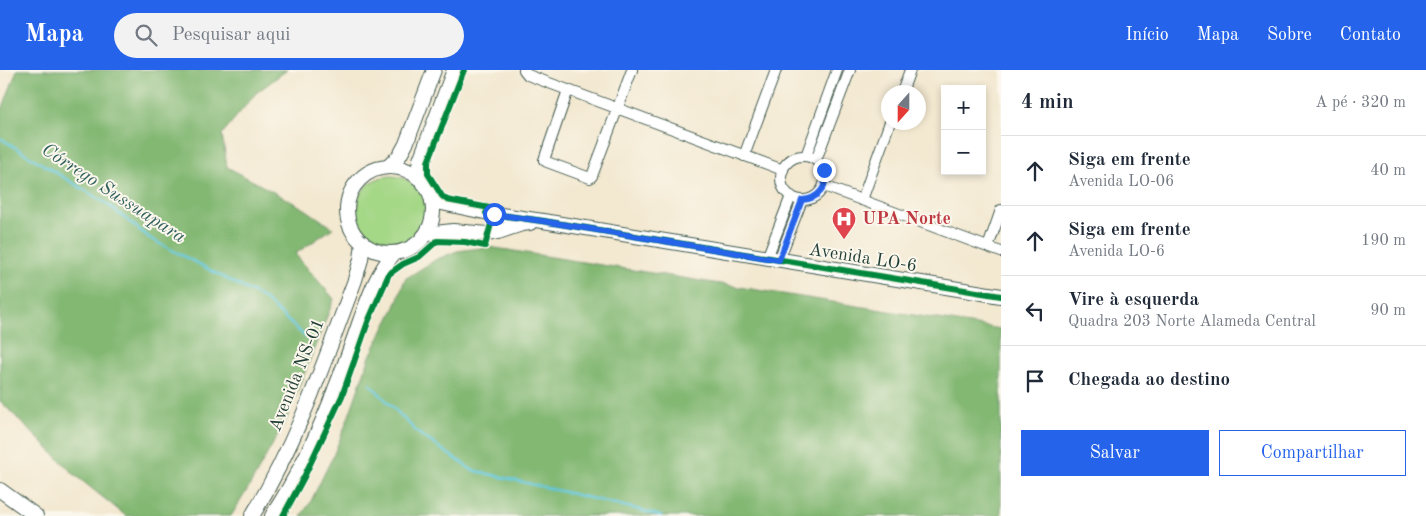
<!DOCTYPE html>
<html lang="pt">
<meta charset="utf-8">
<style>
:root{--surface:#fff;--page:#f2f2f3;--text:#1f2937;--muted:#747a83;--line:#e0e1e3;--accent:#2563eb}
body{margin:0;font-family:"Old Standard TT",serif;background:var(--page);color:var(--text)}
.controls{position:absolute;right:15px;top:15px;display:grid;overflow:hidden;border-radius:0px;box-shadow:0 2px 8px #0003}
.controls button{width:45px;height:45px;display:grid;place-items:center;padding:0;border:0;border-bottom:1px solid var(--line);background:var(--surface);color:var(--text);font:25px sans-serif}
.compass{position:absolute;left:881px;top:15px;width:45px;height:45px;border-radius:50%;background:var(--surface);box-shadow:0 2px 8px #0003;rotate:201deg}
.stop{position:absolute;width:15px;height:15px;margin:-11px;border:4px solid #2563eb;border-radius:50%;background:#fff}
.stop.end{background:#2563eb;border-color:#fff;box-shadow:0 1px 5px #0008}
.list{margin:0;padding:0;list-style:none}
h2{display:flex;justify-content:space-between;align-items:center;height:65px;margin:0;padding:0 20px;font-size:21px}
h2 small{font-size:16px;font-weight:400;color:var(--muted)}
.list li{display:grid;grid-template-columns:32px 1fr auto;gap:15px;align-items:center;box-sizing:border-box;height:70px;padding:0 20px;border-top:1px solid var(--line)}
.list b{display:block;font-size:19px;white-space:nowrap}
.list p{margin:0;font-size:16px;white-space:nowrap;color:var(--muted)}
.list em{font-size:16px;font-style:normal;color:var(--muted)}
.actions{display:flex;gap:10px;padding:15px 20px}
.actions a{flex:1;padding:11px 0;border:1px solid var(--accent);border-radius:0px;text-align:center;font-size:18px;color:var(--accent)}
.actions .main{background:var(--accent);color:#fff}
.icon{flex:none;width:28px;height:28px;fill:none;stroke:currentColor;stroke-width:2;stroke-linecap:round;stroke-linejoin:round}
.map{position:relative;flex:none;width:1001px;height:446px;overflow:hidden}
header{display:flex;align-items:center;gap:30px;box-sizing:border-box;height:70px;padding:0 25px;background:var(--accent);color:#fff}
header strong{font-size:24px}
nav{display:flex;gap:28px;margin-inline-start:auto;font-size:18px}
.search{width:350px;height:45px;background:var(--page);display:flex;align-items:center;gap:12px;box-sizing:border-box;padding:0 18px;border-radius:28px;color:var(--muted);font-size:19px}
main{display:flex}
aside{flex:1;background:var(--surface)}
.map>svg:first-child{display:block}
.green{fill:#a4d786;stroke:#628a5d}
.forest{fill:#83b873;stroke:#517a54}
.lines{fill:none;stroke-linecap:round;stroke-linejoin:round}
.stream{stroke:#60c7dd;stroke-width:2.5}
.street-casing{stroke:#3f574b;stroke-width:12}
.secondary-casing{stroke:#3f574b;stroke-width:16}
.street{stroke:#fff;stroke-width:10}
.secondary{stroke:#fff;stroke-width:14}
.cycleway-casing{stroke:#fbf7ec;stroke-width:9}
.cycleway{stroke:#00873e;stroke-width:6}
.route{stroke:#2563eb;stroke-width:6}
.labels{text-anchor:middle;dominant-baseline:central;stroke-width:4;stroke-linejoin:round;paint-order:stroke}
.health-label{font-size:18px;font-weight:bold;fill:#be3a42;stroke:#fbf7ec;text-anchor:start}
.street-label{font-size:18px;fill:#1f3d34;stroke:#fbf7ec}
.water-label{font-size:19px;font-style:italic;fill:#2f605e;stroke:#fbf7ec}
</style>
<header>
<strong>Mapa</strong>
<div class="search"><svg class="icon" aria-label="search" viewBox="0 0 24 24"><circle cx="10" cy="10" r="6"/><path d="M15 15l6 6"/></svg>Pesquisar aqui</div>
<nav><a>Início</a><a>Mapa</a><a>Sobre</a><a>Contato</a></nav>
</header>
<main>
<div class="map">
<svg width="1001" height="446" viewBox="0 0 1001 446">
<rect width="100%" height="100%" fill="#fbf7ec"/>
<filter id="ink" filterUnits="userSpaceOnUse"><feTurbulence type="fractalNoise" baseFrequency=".02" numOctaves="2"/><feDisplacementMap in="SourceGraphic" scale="10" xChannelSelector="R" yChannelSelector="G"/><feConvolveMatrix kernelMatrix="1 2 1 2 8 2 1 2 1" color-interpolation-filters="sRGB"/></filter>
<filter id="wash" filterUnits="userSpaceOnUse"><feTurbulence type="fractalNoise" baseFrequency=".0096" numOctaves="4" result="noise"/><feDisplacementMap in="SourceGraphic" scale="20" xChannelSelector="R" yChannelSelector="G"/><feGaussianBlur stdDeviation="1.12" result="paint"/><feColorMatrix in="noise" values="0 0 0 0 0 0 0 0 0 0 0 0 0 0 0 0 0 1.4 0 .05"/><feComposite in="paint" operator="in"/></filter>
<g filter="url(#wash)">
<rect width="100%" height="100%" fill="#f3e8d0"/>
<circle class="green" cx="391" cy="141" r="35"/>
<g class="forest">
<path d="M17 0H287L256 23 222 64 227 97 305 139 333 158 295 184 334 229 286 350 249 417 231 446H126L75 405 0 331V45Z"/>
<path d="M489 177 1001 259V446H301L310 433 333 386 346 354 370 286 395 237 405 209 435 190 457 181Z"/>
</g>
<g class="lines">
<g class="stream">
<path d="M0 68 107 134 151 169 263 228 309 270"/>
<path d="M370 314 418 363 472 400 636 439 661 446"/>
</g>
</g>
</g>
<g filter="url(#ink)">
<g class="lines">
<defs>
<g id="street">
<path d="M524 0 528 5 533 7 783 100"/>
<path d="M568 20 544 90 547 92 590 108 592 106 632 0"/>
<path d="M902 22 910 0"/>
<circle cx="803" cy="108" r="22"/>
<path d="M744 86 776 0"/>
<path d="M806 86 837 0"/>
<path d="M816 90 850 0"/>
<path d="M824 116 1001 182"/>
<path d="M862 130 890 52"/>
<path d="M988 177 1001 140"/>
<path d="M767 188 791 126"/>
<path d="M779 190 802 130"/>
</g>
<g id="secondary">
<path d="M388 97 400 85 406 74 434 0"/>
<circle cx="390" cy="140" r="43"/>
<path d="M417 107 420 90 454 0"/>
<path d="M432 131 494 144 543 151 1001 226"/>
<path d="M426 164 453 161 488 164 498 162 522 154 530 153"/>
<path d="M0 420 36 446"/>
<path d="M252 446C297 372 325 290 355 210L361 189 363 173"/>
<path d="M272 446C296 409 320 361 335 319 344 297 352 274 360 251 370 224 376 205 394 183"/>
</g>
</defs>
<use href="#street" class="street-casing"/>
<use href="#secondary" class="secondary-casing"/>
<use href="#street" class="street"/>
<use href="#secondary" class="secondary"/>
<defs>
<g id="cycleway">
<path d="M486 143 543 151 1001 226"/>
<path d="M283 446 304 407 342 326 368 252 389 204 403 194 419 187 437 171 465 172 485 176 495 139 447 130 442 126 428 104V92L464 0"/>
</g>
</defs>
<use href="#cycleway" class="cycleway-casing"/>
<use href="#cycleway" class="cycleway"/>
</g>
</g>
<g class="lines" filter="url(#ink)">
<path class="route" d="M494 144 542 151 779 190 802 130C819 129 829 116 824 100"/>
</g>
<defs>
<symbol id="hospital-pin" viewBox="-11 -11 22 30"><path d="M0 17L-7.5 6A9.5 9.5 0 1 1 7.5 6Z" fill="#e0444e" stroke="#fbf7ec"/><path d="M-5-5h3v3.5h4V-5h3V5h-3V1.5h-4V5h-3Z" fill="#fff"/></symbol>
</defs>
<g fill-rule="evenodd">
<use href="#hospital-pin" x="830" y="135" width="28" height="38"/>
</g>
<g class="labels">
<g class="health-label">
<text x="862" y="149">UPA Norte</text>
</g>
<g class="street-label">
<text transform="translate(863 188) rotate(9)">Avenida LO-6</text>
<text transform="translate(297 305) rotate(-68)">Avenida NS-01</text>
</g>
<g class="water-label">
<text transform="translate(113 124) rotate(33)">Córrego Sussuapara</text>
</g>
</g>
</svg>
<div class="controls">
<button>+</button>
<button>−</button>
</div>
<svg class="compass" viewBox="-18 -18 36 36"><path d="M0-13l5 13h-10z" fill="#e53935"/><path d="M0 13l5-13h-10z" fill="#747a83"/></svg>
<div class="stop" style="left:494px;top:144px"></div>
<div class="stop end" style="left:824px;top:100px"></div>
</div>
<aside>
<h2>4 min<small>A pé · 320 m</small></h2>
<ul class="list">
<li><svg class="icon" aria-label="ahead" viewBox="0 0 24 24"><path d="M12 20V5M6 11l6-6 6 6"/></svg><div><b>Siga em frente</b><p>Avenida LO-06</p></div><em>40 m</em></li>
<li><svg class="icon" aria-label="ahead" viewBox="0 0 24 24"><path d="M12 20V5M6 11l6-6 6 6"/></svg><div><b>Siga em frente</b><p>Avenida LO-6</p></div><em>190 m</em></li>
<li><svg class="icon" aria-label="left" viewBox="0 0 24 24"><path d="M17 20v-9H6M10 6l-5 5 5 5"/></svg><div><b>Vire à esquerda</b><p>Quadra 203 Norte Alameda Central</p></div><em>90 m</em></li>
<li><svg class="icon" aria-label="arrive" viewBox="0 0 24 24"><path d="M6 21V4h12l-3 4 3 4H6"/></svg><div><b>Chegada ao destino</b></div></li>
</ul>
<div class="actions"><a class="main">Salvar</a><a>Compartilhar</a></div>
</aside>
</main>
